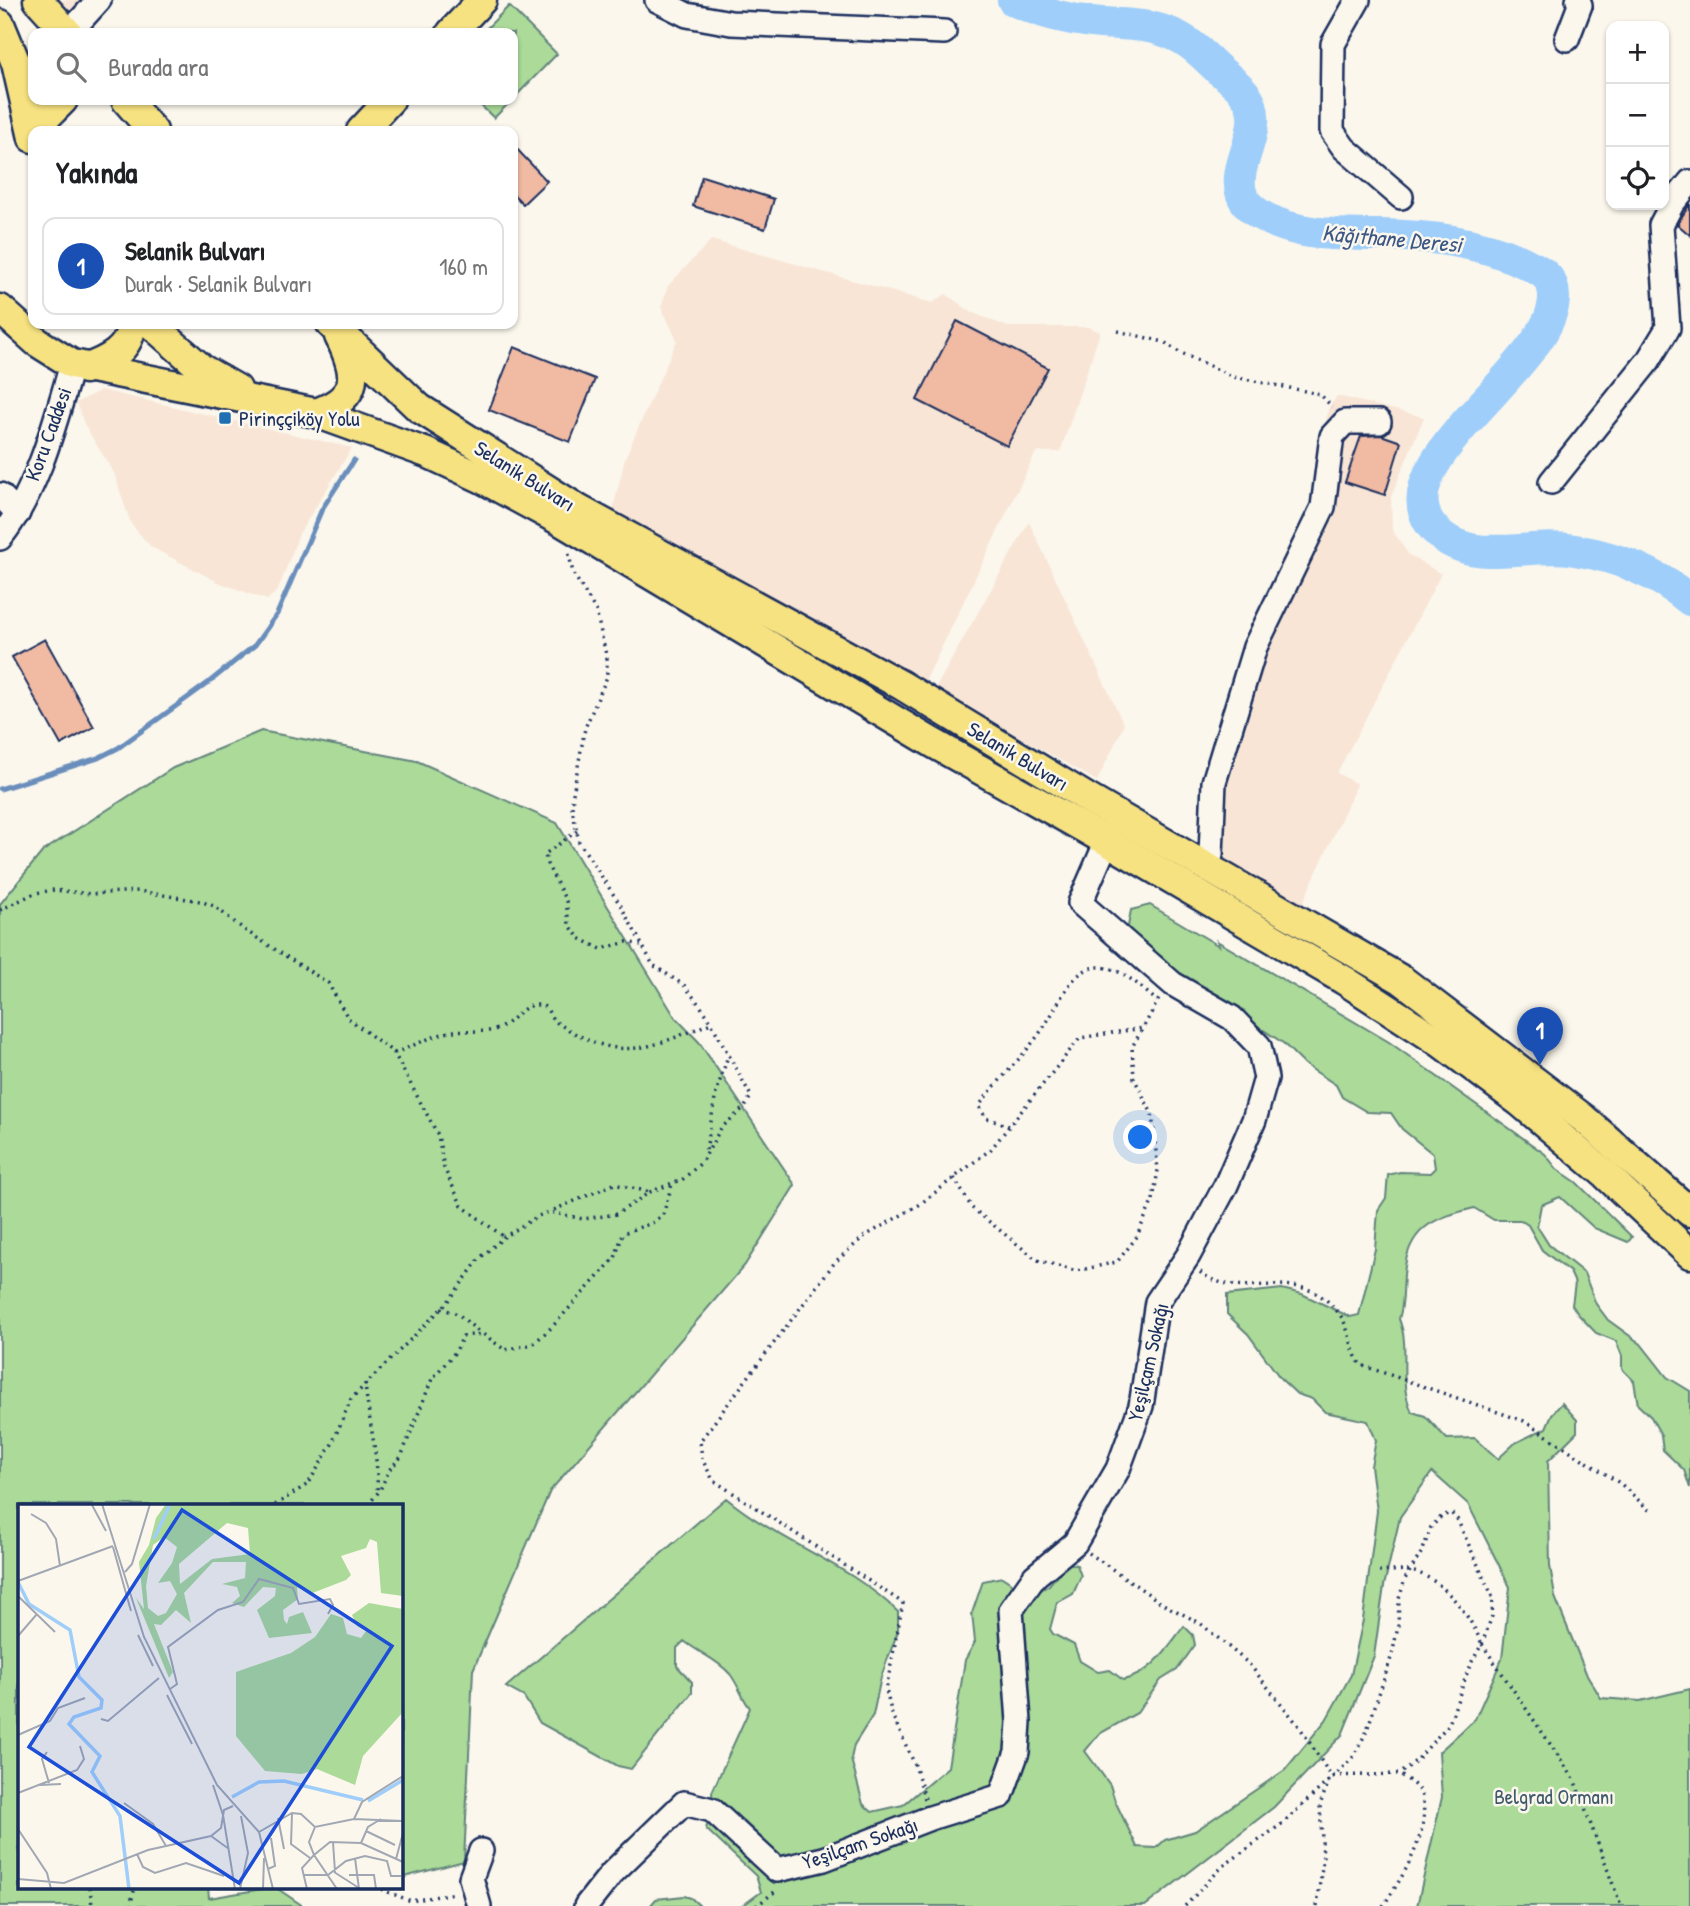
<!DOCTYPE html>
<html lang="tr">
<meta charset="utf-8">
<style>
:root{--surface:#fff;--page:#f2f2f2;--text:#202124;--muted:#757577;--line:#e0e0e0;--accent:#1a73e8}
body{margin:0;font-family:"Patrick Hand",sans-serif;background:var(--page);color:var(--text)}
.controls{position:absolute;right:21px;top:21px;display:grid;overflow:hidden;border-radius:14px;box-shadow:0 2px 5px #0004}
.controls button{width:63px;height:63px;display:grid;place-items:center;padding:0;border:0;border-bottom:2px solid var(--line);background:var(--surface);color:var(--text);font:35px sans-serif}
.you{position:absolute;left:1141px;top:1138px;width:24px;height:24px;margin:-18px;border:5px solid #fff;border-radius:50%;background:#1a73e8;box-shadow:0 0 0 10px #1a73e833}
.badge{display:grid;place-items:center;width:46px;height:46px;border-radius:50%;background:var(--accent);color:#fff;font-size:23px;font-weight:700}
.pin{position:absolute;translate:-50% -58px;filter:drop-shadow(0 2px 4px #0008)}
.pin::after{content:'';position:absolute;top:37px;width:24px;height:21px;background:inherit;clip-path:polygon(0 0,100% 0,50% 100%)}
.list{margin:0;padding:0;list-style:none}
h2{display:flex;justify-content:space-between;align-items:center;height:91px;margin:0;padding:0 28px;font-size:30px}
h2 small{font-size:23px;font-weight:400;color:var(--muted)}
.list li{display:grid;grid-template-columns:46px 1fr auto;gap:21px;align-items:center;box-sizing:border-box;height:98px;margin:0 14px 14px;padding:0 14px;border:2px solid var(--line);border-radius:14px}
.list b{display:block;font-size:26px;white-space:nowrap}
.list p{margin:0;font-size:23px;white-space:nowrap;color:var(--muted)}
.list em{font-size:23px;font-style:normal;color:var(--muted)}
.icon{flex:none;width:38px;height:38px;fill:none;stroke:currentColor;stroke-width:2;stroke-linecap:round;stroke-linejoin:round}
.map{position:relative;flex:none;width:1690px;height:1906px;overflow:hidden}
.search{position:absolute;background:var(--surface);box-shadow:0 2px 5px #0004;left:28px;top:28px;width:490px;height:77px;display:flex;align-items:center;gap:18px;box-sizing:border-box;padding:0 24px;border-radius:14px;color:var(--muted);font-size:26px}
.panel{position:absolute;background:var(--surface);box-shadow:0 2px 5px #0004;left:28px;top:126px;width:490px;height:203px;border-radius:14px}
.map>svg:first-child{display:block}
.built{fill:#f8e5d6}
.green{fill:#abda99;stroke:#63847c;stroke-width:2}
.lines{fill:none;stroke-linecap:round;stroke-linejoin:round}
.stream{stroke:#6a8ebc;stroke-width:5}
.river{stroke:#9fcefb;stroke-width:32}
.building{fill:#f0baa3;stroke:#1b2f5e;stroke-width:2}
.minor-casing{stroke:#1b2f5e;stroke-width:28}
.major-casing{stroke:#1b2f5e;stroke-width:33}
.path{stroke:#1b2f5e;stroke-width:3.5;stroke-dasharray:2 5;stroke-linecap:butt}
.minor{stroke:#fbf7ec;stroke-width:23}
.major{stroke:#f7e281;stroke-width:28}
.poi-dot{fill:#1f6fb2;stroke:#fbf7ec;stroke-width:2.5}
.labels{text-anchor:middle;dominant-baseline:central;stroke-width:5;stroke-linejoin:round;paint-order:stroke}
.poi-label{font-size:21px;fill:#1b2f5e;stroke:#fbf7ec;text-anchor:start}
.street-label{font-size:21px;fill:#1b2f5e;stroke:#fbf7ec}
.park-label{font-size:21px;fill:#3f5a6d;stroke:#fbf7ec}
.water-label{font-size:23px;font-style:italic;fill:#3c5785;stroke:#fbf7ec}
.inset-river{fill:none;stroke:#9fcefb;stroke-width:3.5}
.inset-road{fill:none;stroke:#a1a7b3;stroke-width:2}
.view{fill:#1d4ed8;fill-opacity:0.15;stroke:#1d4ed8;stroke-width:3.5}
.inset-edge{fill:none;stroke:#1b2f5e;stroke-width:3.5}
</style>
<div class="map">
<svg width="1690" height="1906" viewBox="0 0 1690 1906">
<rect width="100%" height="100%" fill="#fbf7ec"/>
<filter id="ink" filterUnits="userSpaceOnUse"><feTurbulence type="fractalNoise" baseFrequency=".0143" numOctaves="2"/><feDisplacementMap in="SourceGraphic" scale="14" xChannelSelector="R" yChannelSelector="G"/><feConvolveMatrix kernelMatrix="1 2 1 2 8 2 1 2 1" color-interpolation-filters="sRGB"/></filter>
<g filter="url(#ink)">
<g class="built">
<path d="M55 0H82L70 16Z"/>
<path d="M711 240 932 303 946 294 971 312 1008 327H1089L1100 332 1060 452H1036L920 692 613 509 625 458 677 340 661 307 668 286Z"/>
<path d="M101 390 352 448 299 534 278 590 267 600 218 582 151 547 131 524 114 473 85 426 76 403Z"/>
<path d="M1337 396 1424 417 1391 497 1392 530 1409 555 1441 574 1337 773 1357 784 1298 913 1203 861 1207 773 1316 500 1328 409Z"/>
<path d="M1029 522 1124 725 1097 781 935 689Z"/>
</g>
<g class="green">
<path d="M509 6 557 54 513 99V33H482Z"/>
<path d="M475 100H512L494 118Z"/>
<path d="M261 731 417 761 557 823 675 1017 699 1042 795 1185 745 1265 550 1491 473 1670 464 1861 401 1878V1505H19V1887H208L209 1898 275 1887 303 1906H0V904L43 851 173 768Z"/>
<path d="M1150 905 1219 946 1217 941 1389 1042 1545 1154 1557 1169 1576 1182 1632 1237 1628 1242 1594 1228 1560 1197 1541 1205 1537 1226 1549 1245 1584 1273 1596 1304 1608 1320 1641 1344 1667 1377 1690 1391V1488L1684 1470 1663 1450 1661 1435 1651 1417 1638 1405 1634 1381 1622 1369V1356L1616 1341 1596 1333 1578 1314 1572 1305 1575 1283 1570 1272 1542 1250 1528 1225 1520 1220H1494L1474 1208C1440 1217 1411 1224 1405 1266 1402 1284 1405 1301 1399 1319 1411 1348 1397 1382 1412 1412L1425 1416 1447 1439 1475 1438 1498 1459 1515 1443 1546 1428 1552 1414 1562 1403 1577 1420V1432L1548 1461 1550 1566 1555 1597 1586 1673 1601 1698 1640 1701 1690 1689V1906H1417L1442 1797 1439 1752 1475 1719 1502 1659 1510 1587 1468 1504 1432 1472 1400 1517 1384 1586 1374 1656 1342 1735 1274 1807 1145 1906H742L761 1892 756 1876 706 1829 713 1804 712 1792 750 1708C742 1698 738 1684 730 1674 717 1659 699 1653 684 1641L677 1648V1666L692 1682V1693L631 1769 618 1766 540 1723 524 1697 506 1687 726 1498C779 1542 848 1563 898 1612V1631L881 1677 873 1715 854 1745 851 1759 863 1804 872 1812 903 1805 948 1767 965 1660 975 1642 972 1613 983 1581 1002 1577 1019 1588 1038 1592 1049 1585 1067 1563 1077 1565 1081 1576 1073 1594 1057 1603 1050 1629 1053 1634 1074 1645 1080 1661 1098 1672 1110 1670 1123 1680C1152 1674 1167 1648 1184 1626L1193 1635 1195 1645 1177 1670 1161 1680 1137 1713 1099 1734 1085 1751 1110 1785 1115 1801 1137 1847 1156 1848 1165 1840 1195 1831 1285 1770 1326 1720 1351 1675 1363 1620 1377 1511 1371 1466 1376 1440 1368 1421 1325 1412 1312 1399 1297 1394 1281 1379 1248 1334 1227 1314V1295L1282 1289 1302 1294 1350 1317 1359 1315 1375 1249 1378 1210 1386 1198 1388 1175 1400 1172 1430 1173 1435 1168 1433 1154 1402 1129 1391 1113 1367 1112 1342 1097 1336 1085 1304 1064 1283 1043 1176 972 1134 939 1128 926 1131 910Z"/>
<path d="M684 1896 691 1898 700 1906H650L656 1899Z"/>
</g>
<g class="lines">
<path class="stream" d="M0 789 98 758 118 748 208 683 255 645 277 614 322 509 354 460"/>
<path class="river" d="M1013 0C1038 12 1065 19 1092 22 1117 25 1143 23 1167 32 1188 39 1202 54 1218 69 1227 77 1239 85 1246 95 1278 140 1187 198 1292 228 1320 236 1351 234 1380 235 1429 236 1478 241 1523 262 1534 268 1547 272 1552 285 1576 353 1380 458 1431 525 1466 570 1528 541 1575 550 1617 557 1657 573 1690 600"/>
</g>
<g class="building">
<path d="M513 145 547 181 523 204 513 194Z"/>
<path d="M702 176 774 199 765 229 693 206Z"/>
<path d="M1690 204V235L1677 224Z"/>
<path d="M957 321 1048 368 1007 446 917 400Z"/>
<path d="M514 347 595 379 570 442 489 410Z"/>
<path d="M1381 435 1401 442 1385 495 1345 482 1361 436Z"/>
<path d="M45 639 94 727 61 745 12 657Z"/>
</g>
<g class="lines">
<defs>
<g id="minor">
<path d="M657 0 687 15 731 23 944 32"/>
<path d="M1358 0 1333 44 1332 131 1344 148 1401 197"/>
<path d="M69 33 99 0"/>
<path d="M1567 39 1580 5 1578 0"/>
<path d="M1551 482 1648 361 1668 328 1661 225 1672 204 1690 182"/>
<path d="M0 495 18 513"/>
<path d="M0 538C38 491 55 422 72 364"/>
<path d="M1205 866 1211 855 1214 782 1255 647 1323 507 1332 436 1345 422H1379"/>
<path d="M479 1906 471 1878 481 1851"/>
<path d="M586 1906 612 1873 684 1803 712 1810 777 1870 824 1859 930 1818 1001 1796 1017 1752 1019 1722 1011 1610 1035 1576 1075 1543 1118 1469 1141 1406 1157 1302 1188 1256 1226 1185 1254 1120 1266 1078 1259 1046 1232 1018 1173 984 1080 903 1107 841"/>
</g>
<g id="major">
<path d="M38 0 68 33"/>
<path d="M0 24 16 63 33 138"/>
<path d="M451 33 482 0"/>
<path d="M126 100 153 131"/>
<path d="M38 131 42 121 63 100"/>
<path d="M361 131 390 100"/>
<path d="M0 309 37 342 72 364 316 413 427 453 481 478 564 523 933 743 1107 841 1344 980 1441 1043 1520 1102 1605 1174 1690 1254"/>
<path d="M151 324 202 369 237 389"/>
<path d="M331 324 419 408 578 509 901 685 1089 799 1402 980 1583 1118 1690 1212"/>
<path d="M85 369C107 361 131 350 131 324"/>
<path d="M316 413C361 397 358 374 339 336"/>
</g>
</defs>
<use href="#minor" class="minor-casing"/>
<use href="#major" class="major-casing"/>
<g class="path">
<path d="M1118 331 1164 342 1179 352 1234 377 1320 394 1332 407"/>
<path d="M577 831 545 854 547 864 566 901 569 924 579 938 601 949 627 942 641 945"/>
<path d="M0 910 35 893 54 890 91 894 138 891 200 901 214 906 246 931 328 983 348 1018 394 1053 438 1135 444 1168 462 1206 504 1237"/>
<path d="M394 1053C414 1046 433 1035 454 1031 468 1029 484 1034 497 1029 512 1024 521 1004 538 1005 550 1005 548 1017 556 1022 620 1064 645 1050 711 1023"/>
<path d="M1009 1126 986 1118 979 1106C1000 1077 1028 1053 1047 1022 1058 1005 1070 974 1091 968 1117 962 1139 986 1157 1001"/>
<path d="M706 1150 716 1093 727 1059"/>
<path d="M954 1178 972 1208 1037 1260 1076 1271 1117 1262 1136 1238 1153 1200 1158 1170 1152 1114 1134 1078 1132 1047 1143 1028"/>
<path d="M554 1210 614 1184 650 1192"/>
<path d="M1200 1272C1242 1305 1297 1261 1337 1311 1351 1327 1349 1349 1361 1365L1524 1421 1621 1484 1650 1511"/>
<path d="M441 1308 458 1314 480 1333"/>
<path d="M365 1383C368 1420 379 1455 377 1492"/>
<path d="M275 1505 308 1484 332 1444 351 1399 448 1302 480 1258 504 1237 538 1216 550 1212 583 1219 617 1214 650 1192 683 1179 702 1162 721 1128 745 1107 751 1096 707 1015 685 986 653 965 621 906 579 842 572 808 573 794 585 728 607 677V659L596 611 573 573 568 550"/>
<path d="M368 1505 380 1490 389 1470 401 1457 432 1379 456 1351 463 1336 483 1334 505 1350 533 1344 552 1327 615 1258 623 1233 652 1223 663 1215 672 1184"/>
<path d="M1089 1553 1163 1604 1200 1623 1249 1664 1299 1726 1331 1776"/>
<path d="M1379 1572C1391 1571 1406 1569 1418 1573 1446 1583 1470 1616 1481 1642"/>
<path d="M1333 1776 1399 1774 1417 1760 1449 1724 1470 1665 1482 1644 1574 1779 1621 1906"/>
<path d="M925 1799 915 1765 892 1715 886 1690 903 1603 713 1480 702 1459 700 1441 835 1262 865 1236 919 1205 991 1149 1080 1038 1143 1028 1160 997"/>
<path d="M90 1887 92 1906"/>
<path d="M375 1887 411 1901 455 1893"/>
<path d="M130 1906 135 1887"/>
<path d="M756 1906 777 1890"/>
<path d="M1185 1906 1222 1867 1283 1823 1352 1759 1366 1733 1392 1655 1398 1627 1399 1599 1405 1579 1423 1550 1431 1527 1442 1516 1451 1513 1457 1519 1493 1598 1492 1616 1482 1644"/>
<path d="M1317 1906 1323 1858 1320 1805 1330 1778"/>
<path d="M1383 1906C1402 1878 1431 1833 1422 1797 1419 1786 1408 1780 1399 1774"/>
</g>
<use href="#minor" class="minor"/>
<use href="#major" class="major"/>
</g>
</g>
<rect class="poi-dot" x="218" y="411" width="14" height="14" rx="3.5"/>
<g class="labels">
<g class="poi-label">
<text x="239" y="418">Pirinççiköy Yolu</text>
</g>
<g class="street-label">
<text transform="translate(48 434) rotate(-70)">Koru Caddesi</text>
<text transform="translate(525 476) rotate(32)">Selanik Bulvarı</text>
<text transform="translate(1018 756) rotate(31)">Selanik Bulvarı</text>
<text transform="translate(1148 1362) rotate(-77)">Yeşilçam Sokağı</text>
<text transform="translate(860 1843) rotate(-19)">Yeşilçam Sokağı</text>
</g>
<g class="park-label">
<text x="1554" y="1796">Belgrad Ormanı</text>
</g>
<g class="water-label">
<text transform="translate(1392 238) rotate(5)">Kâğıthane Deresi</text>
</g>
</g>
<g transform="translate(18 1504)">
<rect width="385" height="385" fill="#fbf7ec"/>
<path d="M148 0H385V92L363 89 359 38 352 35 348 44 323 52 333 71 328 76 292 90 279 83 280 95 265 106 266 116 269 120 271 113 285 108 294 129 251 134 239 106 257 92 258 84 245 83 226 103 214 99 222 92 219 83 204 80 227 74 228 58H195L166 89 173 119 158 106 143 121 136 120 155 168 151 174 118 94 126 105 121 58 131 41 138 14ZM209 19 230 24 232 50 194 55 162 80 161 60ZM146 33 159 43 154 59 140 79 152 77 159 90 148 109 140 112 130 104 128 82 135 41ZM351 99 385 105V208L345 252 337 281 299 265 284 270 247 267 218 232V168L273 149 297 133 313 110 325 114 329 130 343 134 348 127 339 122 334 111Z" fill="#abda99" fill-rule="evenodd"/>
<path class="inset-river" d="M136 35 152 0M0 78 11 100 52 126 61 173 84 196 83 204 56 213 51 220 82 252 74 268 102 312 111 385M214 293 241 278 266 277 345 296M350 297 385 276"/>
<path class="inset-road" d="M84 0 126 133 199 281 241 328 255 385M74 1 88 27M13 10 28 19 38 35 42 62M95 43 113 107M107 68 114 60 132 0M0 77 95 42M0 92 37 128M120 131 135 162M0 132 19 110M152 185 159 180 150 143 200 106 225 98 241 75 275 84 281 100 312 95 315 101 310 110M149 191 174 240M83 215 90 217 141 174M0 231 32 217 40 204 67 194M29 248 24 255 31 279M22 281 43 280M195 281 205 311 217 385M0 289 59 266 66 255 62 242M106 299 135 320 148 342M274 310 273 340 292 354M260 314 266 345M336 315 344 298 385 272M0 325 29 369 33 385M348 327 377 341M241 328 274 309 283 310 297 323 336 315 385 317M193 332 211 345M315 338 317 368M343 339 350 323 363 315M119 350 125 363 137 369 168 359 206 372M337 354 341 385M378 355 385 329M250 365 257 362 253 334M316 368 341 384M286 371H310L328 357 347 352 369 357 373 372H383M331 371H356L358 385M0 375 46 379 130 346 193 332 203 324 206 306 215 302M222 385 230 349 223 312M245 385 246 354M289 385 284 364 296 351 291 338 297 323M319 385 296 351 312 338 343 339 385 358"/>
<path class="view" d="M164 6 374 142 221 379 11 243Z"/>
<rect width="385" height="385" class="inset-edge"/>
</g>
</svg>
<div class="controls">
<button>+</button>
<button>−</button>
<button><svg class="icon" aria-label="locate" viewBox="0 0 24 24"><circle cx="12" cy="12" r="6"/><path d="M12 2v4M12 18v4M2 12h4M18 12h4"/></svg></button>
</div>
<div class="you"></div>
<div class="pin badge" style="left:1540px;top:1065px;background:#1a4fb4">1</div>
<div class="search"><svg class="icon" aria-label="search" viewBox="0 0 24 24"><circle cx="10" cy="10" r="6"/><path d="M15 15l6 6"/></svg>Burada ara</div>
<section class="panel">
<h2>Yakında<small></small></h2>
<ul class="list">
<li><span class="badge" style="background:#1a4fb4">1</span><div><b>Selanik Bulvarı</b><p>Durak · Selanik Bulvarı</p></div><em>160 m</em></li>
</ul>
</section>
</div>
